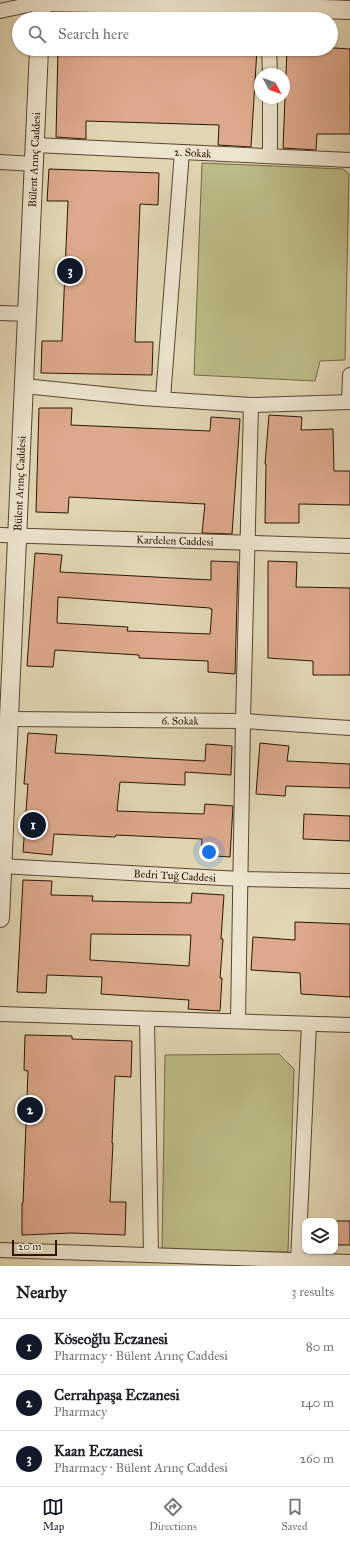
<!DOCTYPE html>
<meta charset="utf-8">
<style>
:root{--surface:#fff;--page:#f6f6f6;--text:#202124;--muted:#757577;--line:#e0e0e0;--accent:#111827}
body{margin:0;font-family:"IM FELL Great Primer",serif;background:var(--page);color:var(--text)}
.controls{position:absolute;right:12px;bottom:12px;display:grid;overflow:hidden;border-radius:8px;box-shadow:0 1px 3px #0004}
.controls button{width:36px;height:36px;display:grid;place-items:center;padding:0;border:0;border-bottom:1px solid var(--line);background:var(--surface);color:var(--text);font:20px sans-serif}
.compass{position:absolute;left:254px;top:68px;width:36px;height:36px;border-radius:50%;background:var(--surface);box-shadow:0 1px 3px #0004;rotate:131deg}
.scale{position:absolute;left:12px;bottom:10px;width:45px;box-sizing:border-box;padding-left:4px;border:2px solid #2c1606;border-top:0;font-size:11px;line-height:14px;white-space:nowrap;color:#2c1606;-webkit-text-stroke:3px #ece4ce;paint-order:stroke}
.you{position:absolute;left:209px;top:852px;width:14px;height:14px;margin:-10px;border:3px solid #fff;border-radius:50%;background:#1a73e8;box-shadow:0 0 0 6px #1a73e833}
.badge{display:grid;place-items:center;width:26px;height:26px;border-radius:50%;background:var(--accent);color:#fff;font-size:13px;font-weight:700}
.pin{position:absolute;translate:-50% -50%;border:2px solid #fff;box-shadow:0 1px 4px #0006}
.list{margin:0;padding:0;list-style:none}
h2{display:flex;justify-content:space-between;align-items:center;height:52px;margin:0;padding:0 16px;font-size:17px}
h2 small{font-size:13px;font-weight:400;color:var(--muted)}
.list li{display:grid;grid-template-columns:26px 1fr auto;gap:12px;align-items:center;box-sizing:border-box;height:56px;padding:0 16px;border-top:1px solid var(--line)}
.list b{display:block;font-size:15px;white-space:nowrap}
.list p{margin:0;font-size:13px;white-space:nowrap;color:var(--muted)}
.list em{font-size:13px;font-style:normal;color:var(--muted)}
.icon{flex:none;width:22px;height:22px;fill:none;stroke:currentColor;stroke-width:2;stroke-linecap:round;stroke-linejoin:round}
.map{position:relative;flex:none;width:350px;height:1266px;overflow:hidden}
.search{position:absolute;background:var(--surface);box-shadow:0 1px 3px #0004;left:12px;right:12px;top:12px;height:44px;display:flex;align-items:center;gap:10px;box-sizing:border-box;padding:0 14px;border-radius:22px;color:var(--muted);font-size:15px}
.sheet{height:220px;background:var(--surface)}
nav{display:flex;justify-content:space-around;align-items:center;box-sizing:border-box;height:56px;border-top:1px solid var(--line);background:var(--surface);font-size:11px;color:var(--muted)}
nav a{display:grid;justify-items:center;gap:2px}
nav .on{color:var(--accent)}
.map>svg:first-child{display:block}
.green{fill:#bbbb87;stroke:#746846}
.building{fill:#dda98c;stroke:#2c1606;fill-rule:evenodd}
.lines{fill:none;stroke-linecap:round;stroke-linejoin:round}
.minor-casing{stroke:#594631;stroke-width:16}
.tertiary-casing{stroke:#594631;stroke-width:20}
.minor{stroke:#ece4ce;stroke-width:14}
.tertiary{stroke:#ece4ce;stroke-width:18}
.labels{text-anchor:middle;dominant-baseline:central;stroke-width:4;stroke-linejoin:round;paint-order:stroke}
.street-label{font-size:11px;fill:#2c1606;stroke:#ece4ce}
</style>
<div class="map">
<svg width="350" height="1266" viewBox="0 0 350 1266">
<rect width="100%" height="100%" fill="#e1d6b3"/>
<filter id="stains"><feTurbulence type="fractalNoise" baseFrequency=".005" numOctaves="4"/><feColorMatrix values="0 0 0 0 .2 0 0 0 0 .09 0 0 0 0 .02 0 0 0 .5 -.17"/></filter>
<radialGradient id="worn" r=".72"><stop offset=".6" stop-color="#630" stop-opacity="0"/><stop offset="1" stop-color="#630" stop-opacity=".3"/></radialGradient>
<g class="green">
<path d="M202 163 343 169 349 174 345 360 320 361 315 381 194 375Z"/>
<path d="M279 1054 294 1069 288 1252 162 1251 165 1055Z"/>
</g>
<g class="building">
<path d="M335 48 350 49V134H317L316 150 283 148 287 49Z"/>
<path d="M58 49H88V53L223 54V49H257L251 147 218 145 219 125 86 121V139L56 137Z"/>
<path d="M49 169 159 173 158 205 140 204 135 342H153L152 375 41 373 42 341H62L68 201H47Z"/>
<path d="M39 408H72L71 425 210 431 211 417 240 419 232 534 202 533 205 504 69 497 68 513 36 512Z"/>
<path d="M269 415 302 417 301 430 333 429 334 471H350V505L299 504V523H265L266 464H265Z"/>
<path d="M35 553 62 555 60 572 211 580V561L238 562 235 674 208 672V661L139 658V655L55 650 53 667 27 666ZM58 597 210 608V609H212L210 634 127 631 128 627 57 623Z"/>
<path d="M268 561 297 562 296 587 350 588V675H313V661L268 658Z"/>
<path d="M28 733 57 735 55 753 205 761 206 744 232 746 231 775 185 772V785L120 782 117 811 204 814 205 804 233 806 230 857 201 855 202 839 116 835 115 837 54 834 52 855 23 852 28 784H24Z"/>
<path d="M260 743 289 746 287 761 350 764V788L286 786 285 796 256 794Z"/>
<path d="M304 814 350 816V841L303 839Z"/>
<path d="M23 880 52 881 51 895 93 896 92 901 191 903 192 893 224 895 221 939H223L220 978H222L220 1011 188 1009 189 1000 101 994 102 977 47 975 46 993 17 992ZM91 934 191 935 189 966 90 960Z"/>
<path d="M295 922 350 924V997L301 994 300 973 251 970 253 937 295 940Z"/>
<path d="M25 1035 72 1036V1039L132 1041 131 1077 115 1076 112 1143H113L110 1202H126L125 1235 71 1233 22 1235V1203H23L28 1071 24 1070Z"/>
<rect x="335" y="1221" width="15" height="24"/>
</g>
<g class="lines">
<defs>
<g id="minor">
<path d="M0 11 42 2"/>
<path d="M269 49 270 74"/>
<path d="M270 98V156"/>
<path id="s1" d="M35 145 350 160"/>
<path d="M0 162 34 164"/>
<path d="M0 313 28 314"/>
<path d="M24 386 142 398 251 405 350 402"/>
<path d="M163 398 182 152"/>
<path d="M349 402 350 375"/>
<path id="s2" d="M0 535 350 546"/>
<path id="s3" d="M9 719 243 721 350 728"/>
<path id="s4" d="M0 866 241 879 350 881"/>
<path d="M0 1014 350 1025"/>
<path d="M147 1019 151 1255"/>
<path d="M238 1021 243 721 251 405"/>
<path d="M0 1250 350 1262"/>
<path d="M298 1261 309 1024"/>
</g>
<g id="tertiary">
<path d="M42 2 207 5 350 10"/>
<path d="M41 19 42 0"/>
<path id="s5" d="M0 918 39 49"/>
</g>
</defs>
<use href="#minor" class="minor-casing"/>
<use href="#tertiary" class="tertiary-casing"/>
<use href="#minor" class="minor"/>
<use href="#tertiary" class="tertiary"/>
</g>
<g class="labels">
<g class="street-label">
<text stroke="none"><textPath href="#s1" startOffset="158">2. Sokak</textPath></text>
<text stroke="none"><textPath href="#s5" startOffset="759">Bülent Arınç Caddesi</textPath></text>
<text stroke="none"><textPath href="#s5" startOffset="435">Bülent Arınç Caddesi</textPath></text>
<text stroke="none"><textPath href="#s2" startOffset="175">Kardelen Caddesi</textPath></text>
<text stroke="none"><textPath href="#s3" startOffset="171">6. Sokak</textPath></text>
<text stroke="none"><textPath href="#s4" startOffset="175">Bedri Tuğ Caddesi</textPath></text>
</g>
</g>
<rect width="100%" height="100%" filter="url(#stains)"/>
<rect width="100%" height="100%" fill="url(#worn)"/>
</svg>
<div class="controls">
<button><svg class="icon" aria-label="layers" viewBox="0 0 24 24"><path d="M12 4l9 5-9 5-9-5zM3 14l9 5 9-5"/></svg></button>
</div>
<svg class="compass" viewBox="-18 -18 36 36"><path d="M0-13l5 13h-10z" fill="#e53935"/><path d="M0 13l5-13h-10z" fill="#757577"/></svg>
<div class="scale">20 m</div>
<div class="you"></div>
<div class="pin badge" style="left:33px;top:825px">1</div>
<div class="pin badge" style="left:30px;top:1110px">2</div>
<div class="pin badge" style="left:70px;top:271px">3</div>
<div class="search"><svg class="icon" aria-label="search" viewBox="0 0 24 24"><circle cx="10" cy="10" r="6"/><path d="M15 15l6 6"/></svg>Search here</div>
</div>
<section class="sheet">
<h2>Nearby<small>3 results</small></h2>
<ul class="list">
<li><span class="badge">1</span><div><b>Köseoğlu Eczanesi</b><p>Pharmacy · Bülent Arınç Caddesi</p></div><em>80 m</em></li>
<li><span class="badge">2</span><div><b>Cerrahpaşa Eczanesi</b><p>Pharmacy</p></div><em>140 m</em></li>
<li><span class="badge">3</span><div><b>Kaan Eczanesi</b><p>Pharmacy · Bülent Arınç Caddesi</p></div><em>260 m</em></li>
</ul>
</section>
<nav>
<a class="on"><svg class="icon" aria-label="map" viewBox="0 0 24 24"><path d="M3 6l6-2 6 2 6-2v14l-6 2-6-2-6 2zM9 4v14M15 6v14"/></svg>Map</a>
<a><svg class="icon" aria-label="directions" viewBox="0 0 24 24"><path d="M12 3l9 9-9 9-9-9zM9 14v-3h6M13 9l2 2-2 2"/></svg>Directions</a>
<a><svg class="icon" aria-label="saved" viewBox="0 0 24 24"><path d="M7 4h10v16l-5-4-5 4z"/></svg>Saved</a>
</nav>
